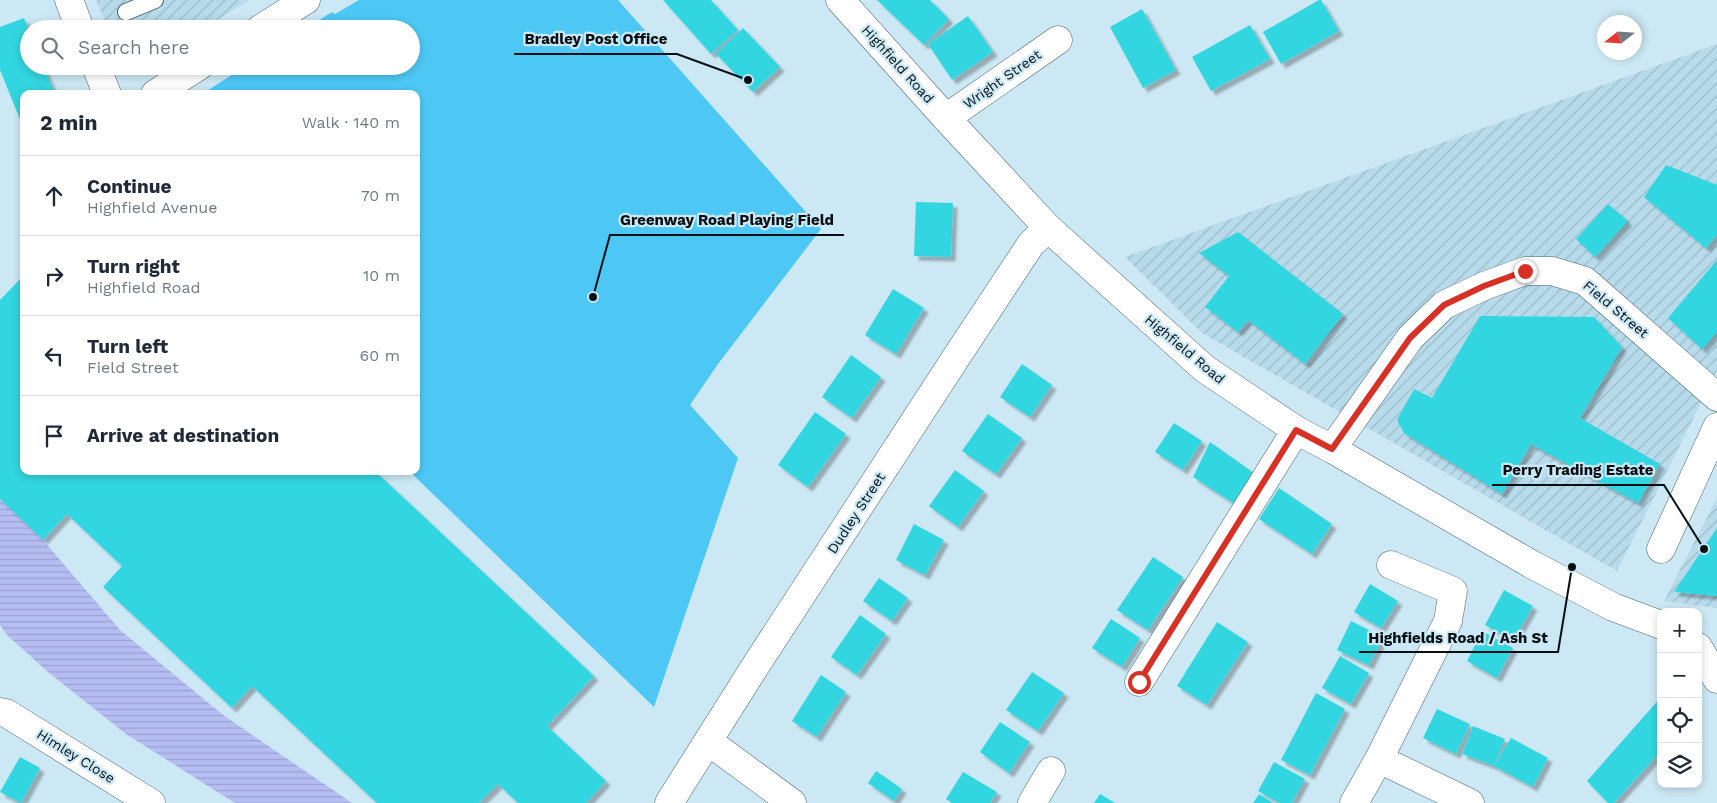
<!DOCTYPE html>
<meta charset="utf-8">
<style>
:root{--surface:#fff;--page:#f6f6f7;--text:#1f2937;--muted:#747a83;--line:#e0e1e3}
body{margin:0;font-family:"Work Sans",sans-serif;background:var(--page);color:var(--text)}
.controls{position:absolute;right:15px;bottom:15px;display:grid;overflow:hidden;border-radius:10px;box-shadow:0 2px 8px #0003}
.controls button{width:45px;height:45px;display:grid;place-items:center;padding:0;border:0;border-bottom:1px solid var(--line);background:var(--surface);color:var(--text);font:25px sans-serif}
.compass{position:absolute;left:1597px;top:15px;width:45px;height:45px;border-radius:50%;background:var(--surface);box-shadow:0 2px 8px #0003;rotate:253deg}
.stop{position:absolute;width:15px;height:15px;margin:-11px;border:4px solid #d93025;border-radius:50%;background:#fff}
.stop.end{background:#d93025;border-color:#fff;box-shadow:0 1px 5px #0008}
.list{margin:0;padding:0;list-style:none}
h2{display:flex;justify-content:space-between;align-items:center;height:65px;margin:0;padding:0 20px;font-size:21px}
h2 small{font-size:16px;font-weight:400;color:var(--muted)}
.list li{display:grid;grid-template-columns:32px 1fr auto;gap:15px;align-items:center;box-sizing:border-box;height:80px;padding:0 20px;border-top:1px solid var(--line)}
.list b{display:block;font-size:19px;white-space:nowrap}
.list p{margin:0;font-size:16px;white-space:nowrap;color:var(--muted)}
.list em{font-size:16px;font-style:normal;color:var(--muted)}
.icon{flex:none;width:28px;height:28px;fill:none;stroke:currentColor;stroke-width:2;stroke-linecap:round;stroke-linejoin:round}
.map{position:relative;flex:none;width:1717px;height:803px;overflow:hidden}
.search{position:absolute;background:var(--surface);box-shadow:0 2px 8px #0003;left:20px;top:20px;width:400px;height:55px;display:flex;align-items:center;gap:12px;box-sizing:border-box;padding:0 18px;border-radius:28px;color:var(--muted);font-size:19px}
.panel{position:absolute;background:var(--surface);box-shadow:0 2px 8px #0003;left:20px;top:90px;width:400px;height:385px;border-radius:10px}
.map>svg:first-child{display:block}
.industrial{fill:url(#industrial-furrows)}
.green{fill:#4dc8f5}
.water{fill:url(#water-rules)}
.building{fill:#33d6e0;filter:url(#shadow)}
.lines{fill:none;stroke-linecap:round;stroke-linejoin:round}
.lane-casing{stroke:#4c646f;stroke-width:18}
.street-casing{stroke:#4c646f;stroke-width:29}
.secondary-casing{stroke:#4c646f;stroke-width:29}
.lane{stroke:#fff;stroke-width:16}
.street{stroke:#fff;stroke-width:28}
.secondary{stroke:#fff;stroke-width:28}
.route{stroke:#d93025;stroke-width:6}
.labels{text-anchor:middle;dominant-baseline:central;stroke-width:4.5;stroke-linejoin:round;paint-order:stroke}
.street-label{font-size:14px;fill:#060f13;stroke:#cce8f4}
.leader{fill:none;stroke:#060f13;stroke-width:2}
.callout-dot{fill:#060f13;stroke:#cce8f4;stroke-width:2}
.callout-label{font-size:15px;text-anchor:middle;font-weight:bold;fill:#060f13;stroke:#cce8f4;stroke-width:4.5;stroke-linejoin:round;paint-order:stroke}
</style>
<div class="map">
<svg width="1717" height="803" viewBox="0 0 1717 803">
<defs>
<pattern id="industrial-furrows" width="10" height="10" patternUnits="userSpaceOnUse" patternTransform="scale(1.25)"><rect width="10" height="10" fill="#b7dbeb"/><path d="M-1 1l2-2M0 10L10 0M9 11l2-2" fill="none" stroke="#9cbbc9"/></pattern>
<pattern id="water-rules" width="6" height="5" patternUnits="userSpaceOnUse" patternTransform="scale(1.25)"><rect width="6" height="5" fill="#b5bdf2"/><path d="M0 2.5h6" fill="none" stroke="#9aa1cf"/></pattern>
<filter id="shadow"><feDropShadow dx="4.5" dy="4.5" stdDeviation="1" flood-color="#0004"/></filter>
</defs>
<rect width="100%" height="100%" fill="#cce8f4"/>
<g class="industrial">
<path d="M96 0H249L203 29H108Z"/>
<path d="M1717 44V371L1617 571 1202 333 1125 257Z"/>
<path d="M1717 498V608L1664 601Z"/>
</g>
<path class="green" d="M359 0H618L821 229 718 364 690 405 738 458 654 707 409 471H416V94H202L246 66H411V29H305L332 12 335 14Z"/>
<path class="water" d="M0 499 43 540 120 630 223 715 352 803H235L126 734 48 672 7 635 0 625Z"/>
<g class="building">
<path d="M663 0H711L738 30 711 54Z"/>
<path d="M877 0H930L949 19 924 45Z"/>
<path d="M1319 0H1321L1339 31 1281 64 1263 32Z"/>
<path d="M1142 9 1176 70 1143 88 1110 27Z"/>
<path d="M968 16 993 52 952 80 928 44Z"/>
<path d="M24 18 29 30V66H43L55 94H24V129L0 70V27Z"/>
<path d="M1250 25 1270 59 1211 91 1192 57Z"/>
<path d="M743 28 780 67 753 92 716 54Z"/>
<path d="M1666 165 1717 185V235L1706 248 1644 197Z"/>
<path d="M916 202 953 203 951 257 914 256Z"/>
<path d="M1608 204 1628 221 1595 257 1576 239Z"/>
<path d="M1238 232 1343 314 1305 364 1248 320 1238 332 1205 307 1229 276 1199 253Z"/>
<path d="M1717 260V332L1702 349 1668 318Z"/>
<path d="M24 275V471H375L594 676 547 726 606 781 586 803H518L498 784 479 803H377L252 686 232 708 103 587 122 566 67 514 43 540 0 499V300Z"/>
<path d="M893 289 924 308 896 354 865 335Z"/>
<path d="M1480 316 1594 317 1622 347 1580 418 1660 464 1638 503 1531 444 1502 494 1404 433 1397 420 1414 389 1432 398Z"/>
<path d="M851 355 881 377 852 418 822 397Z"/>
<path d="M1022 364 1052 385 1030 417 1000 397Z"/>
<path d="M815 412 846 434 808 487 778 465Z"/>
<path d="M988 414 1022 438 996 474 962 451Z"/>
<path d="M1174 423 1202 441 1183 470 1155 452Z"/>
<path d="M1210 442 1261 478 1241 508 1193 477Z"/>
<path d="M955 470 984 491 958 527 929 506Z"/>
<path d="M1279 488 1332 524 1312 554 1259 519Z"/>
<path d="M914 524 944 540 925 575 896 560Z"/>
<path d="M1717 528V596L1674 592Z"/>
<path d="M1153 557 1183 577 1148 630 1117 610Z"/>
<path d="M879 578 908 598 892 621 863 601Z"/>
<path d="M1370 584 1398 601 1381 628 1354 612Z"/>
<path d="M1504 590 1533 606 1513 641 1485 625Z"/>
<path d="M860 615 886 634 857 675 831 657Z"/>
<path d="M1111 619 1140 638 1122 667 1092 648Z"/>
<path d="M1351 621 1383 637 1369 665 1337 650Z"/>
<path d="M1217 622 1248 642 1207 705 1177 686Z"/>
<path d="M1482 631 1513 648 1497 678 1467 661Z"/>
<path d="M1340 656 1369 673 1351 704 1322 688Z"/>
<path d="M1032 672 1064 693 1038 731 1006 710Z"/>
<path d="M821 675 846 692 817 737 792 721Z"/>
<path d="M1316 693 1345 709 1310 775 1281 760Z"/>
<path d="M1661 697V751L1614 803H1608L1587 781Z"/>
<path d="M1437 709 1470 724 1456 754 1423 738Z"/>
<path d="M1000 722 1030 742 1009 773 980 752Z"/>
<path d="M1473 726 1505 739 1494 766 1511 738 1548 758 1533 787 1494 766 1462 754Z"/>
<path d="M20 757 40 768 21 803 0 792Z"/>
<path d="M1274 762 1305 779 1292 803H1280L1258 791Z"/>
<path d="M876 771 902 789 894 801 868 783Z"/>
<path d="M963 772 997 792 990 803H952L946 799Z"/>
<path d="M1100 794 1115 803H1094Z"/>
<path d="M1259 794 1273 803H1253Z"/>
</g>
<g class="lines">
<defs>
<path id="lane" d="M126 12 155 0"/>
<g id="street">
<path d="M69 0 80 29"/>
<path d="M260 29 306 0"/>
<path d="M96 66 107 94"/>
<path d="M155 94 199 66"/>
<path d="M946 118 1058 40"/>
<path d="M1332 449 1410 338 1444 305 1484 286 1525 271H1552L1585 281 1717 397"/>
<path d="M1661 549 1717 427"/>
<path d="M1391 565 1453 591 1448 621 1379 759 1470 803"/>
<path d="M1139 682 1296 430"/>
<path d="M0 712 6 713 151 803"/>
<path d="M708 741 792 803"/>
<path d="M1032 803 1051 771"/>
<path d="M1354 803 1379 759"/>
</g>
<g id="secondary">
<path d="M840 0 946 118 1048 228 1205 369 1296 430 1332 449 1531 564 1613 607 1661 625"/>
<path d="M1698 647 1717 679"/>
<path d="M669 803 756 665 959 353 1031 244 1048 228"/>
</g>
</defs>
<use href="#lane" class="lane-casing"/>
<use href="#street" class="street-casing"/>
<use href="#secondary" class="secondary-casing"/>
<use href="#lane" class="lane"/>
<use href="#street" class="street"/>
<use href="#secondary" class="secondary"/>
</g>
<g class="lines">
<path class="route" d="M1139 682 1296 430 1332 449 1410 338 1444 305 1484 286 1525 271"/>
</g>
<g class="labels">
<g class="street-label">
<text transform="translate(898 64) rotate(48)">Highfield Road</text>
<text transform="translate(1002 79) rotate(-35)">Wright Street</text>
<text transform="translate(1616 309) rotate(40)">Field Street</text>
<text transform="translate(1185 349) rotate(40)">Highfield Road</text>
<text transform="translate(856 513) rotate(-57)">Dudley Street</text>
<text transform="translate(76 756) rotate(32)">Himley Close</text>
</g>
</g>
<path class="leader" d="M748 80L677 54H514M593 297L610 235H844M1704 549L1664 485H1492M1572 567L1558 652H1359"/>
<g class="callout-dot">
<circle cx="748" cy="80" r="5"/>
<circle cx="593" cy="297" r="5"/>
<circle cx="1704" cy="549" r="5"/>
<circle cx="1572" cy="567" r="5"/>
</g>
<g class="callout-label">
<text x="596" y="44">Bradley Post Office</text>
<text x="727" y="225">Greenway Road Playing Field</text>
<text x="1578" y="475">Perry Trading Estate</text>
<text x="1458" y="643">Highfields Road / Ash St</text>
</g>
</svg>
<div class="controls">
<button>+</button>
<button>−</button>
<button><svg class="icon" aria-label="locate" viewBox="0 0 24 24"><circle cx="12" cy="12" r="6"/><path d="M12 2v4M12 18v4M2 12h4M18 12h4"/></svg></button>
<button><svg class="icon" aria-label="layers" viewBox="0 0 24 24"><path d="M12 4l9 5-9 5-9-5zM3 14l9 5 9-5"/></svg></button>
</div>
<svg class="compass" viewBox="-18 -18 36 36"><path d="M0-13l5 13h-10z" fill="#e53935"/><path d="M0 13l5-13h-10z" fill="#747a83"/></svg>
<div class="stop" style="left:1139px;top:682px"></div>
<div class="stop end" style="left:1525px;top:271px"></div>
<div class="search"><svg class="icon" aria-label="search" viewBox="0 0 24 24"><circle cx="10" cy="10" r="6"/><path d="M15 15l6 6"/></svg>Search here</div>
<section class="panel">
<h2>2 min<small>Walk · 140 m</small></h2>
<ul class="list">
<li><svg class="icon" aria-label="ahead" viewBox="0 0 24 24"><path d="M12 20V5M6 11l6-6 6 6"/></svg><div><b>Continue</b><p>Highfield Avenue</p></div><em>70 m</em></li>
<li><svg class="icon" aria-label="right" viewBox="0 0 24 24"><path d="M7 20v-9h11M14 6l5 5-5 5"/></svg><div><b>Turn right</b><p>Highfield Road</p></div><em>10 m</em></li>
<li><svg class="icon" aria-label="left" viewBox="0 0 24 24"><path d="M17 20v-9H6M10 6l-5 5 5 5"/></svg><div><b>Turn left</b><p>Field Street</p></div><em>60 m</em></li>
<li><svg class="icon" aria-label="arrive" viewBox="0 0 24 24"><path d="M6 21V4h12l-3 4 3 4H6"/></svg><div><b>Arrive at destination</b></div></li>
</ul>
</section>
</div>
